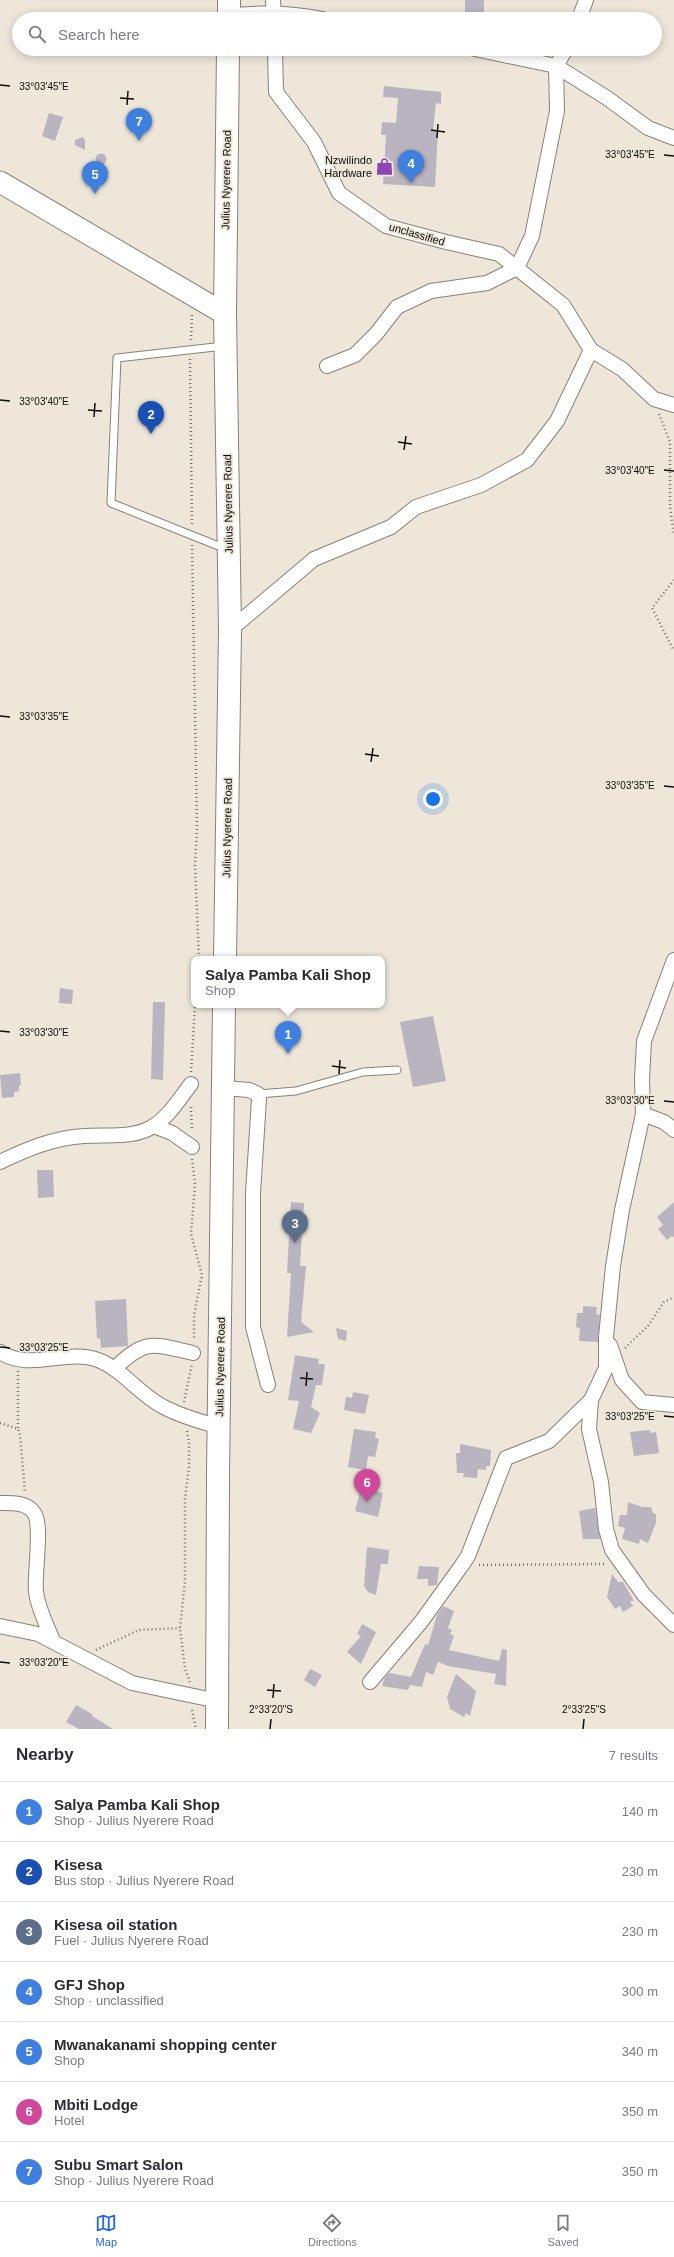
<!DOCTYPE html>
<meta charset="utf-8">
<style>
:root{--surface:#fff;--page:#f2f2f3;--text:#2b2b33;--muted:#7c7c81;--line:#e1e1e2;--accent:#2563eb}
body{margin:0;font-family:Arial,sans-serif;background:var(--page);color:var(--text)}
.you{position:absolute;left:433px;top:799px;width:14px;height:14px;margin:-10px;border:3px solid #fff;border-radius:50%;background:#1a73e8;box-shadow:0 0 0 6px #1a73e833}
.badge{display:grid;place-items:center;width:26px;height:26px;border-radius:50%;background:var(--accent);color:#fff;font-size:13px;font-weight:700}
.pin{position:absolute;translate:-50% -33px;filter:drop-shadow(0 1px 2px #0008)}
.pin::after{content:'';position:absolute;top:21px;width:14px;height:12px;background:inherit;clip-path:polygon(0 0,100% 0,50% 100%)}
.popup{position:absolute;left:191px;top:956px;width:194px;height:52px;box-sizing:border-box;display:grid;place-content:center;border-radius:8px;background:var(--surface);filter:drop-shadow(0 1px 3px #0005);font-size:13px;white-space:nowrap;color:var(--muted)}
.popup b{font-size:15px;color:var(--text)}
.popup::after{content:'';position:absolute;left:50%;top:100%;margin-left:-8px;border:8px solid transparent;border-top-color:var(--surface)}
.list{margin:0;padding:0;list-style:none}
h2{display:flex;justify-content:space-between;align-items:center;height:52px;margin:0;padding:0 16px;font-size:17px}
h2 small{font-size:13px;font-weight:400;color:var(--muted)}
.list li{display:grid;grid-template-columns:26px 1fr auto;gap:12px;align-items:center;box-sizing:border-box;height:60px;padding:0 16px;border-top:1px solid var(--line)}
.list b{display:block;font-size:15px;white-space:nowrap}
.list p{margin:0;font-size:13px;white-space:nowrap;color:var(--muted)}
.list em{font-size:13px;font-style:normal;color:var(--muted)}
.icon{flex:none;width:22px;height:22px;fill:none;stroke:currentColor;stroke-width:2;stroke-linecap:round;stroke-linejoin:round}
.map{position:relative;flex:none;width:674px;height:1729px;overflow:hidden}
.search{position:absolute;background:var(--surface);box-shadow:0 2px 10px #0003;left:12px;right:12px;top:12px;height:44px;display:flex;align-items:center;gap:10px;box-sizing:border-box;padding:0 14px;border-radius:22px;color:var(--muted);font-size:15px}
.sheet{height:472px;background:var(--surface)}
nav{display:flex;justify-content:space-around;align-items:center;box-sizing:border-box;height:56px;border-top:1px solid var(--line);background:var(--surface);font-size:11px;color:var(--muted)}
nav a{display:grid;justify-items:center;gap:2px}
nav .on{color:var(--accent)}
.map>svg:first-child{display:block}
.building{fill:#bab4c0}
.lines{fill:none;stroke-linecap:round;stroke-linejoin:round}
.lane-casing{stroke:#888276;stroke-width:9}
.street-casing{stroke:#888276;stroke-width:16}
.secondary-casing{stroke:#888276;stroke-width:23}
.highway-casing{stroke:#888276;stroke-width:24}
.path{stroke:#76726a;stroke-width:2.5;stroke-dasharray:1 3;stroke-linecap:butt}
.lane{stroke:#fff;stroke-width:7}
.street{stroke:#fff;stroke-width:14}
.secondary{stroke:#fff;stroke-width:21}
.highway{stroke:#fff;stroke-width:22}
.ticks{fill:none;stroke:#0f0d09;stroke-width:1.5}
.labels{text-anchor:middle;dominant-baseline:central;stroke-width:3.5;stroke-linejoin:round;paint-order:stroke}
.poi-label{font-size:11px;fill:#0f0d09;stroke:#ede6d9;text-anchor:end}
.street-label{font-size:11px;fill:#0f0d09;stroke:#ede6d9}
.ticks-label{font-size:10px;text-anchor:middle;fill:#0f0d09;stroke:#ede6d9;stroke-width:3.5;stroke-linejoin:round;paint-order:stroke}
</style>
<div class="map">
<svg width="674" height="1729" viewBox="0 0 674 1729">
<rect width="100%" height="100%" fill="#ede6d9"/>
<g class="building">
<path d="M465 0H484V16H474V12H465Z"/>
<path d="M384 86 441 92V104L436 103 433 130H438L435 187 383 184 386 135H381L382 122 396 123 398 98 383 97Z"/>
<path d="M49 113 63 117 55 141 42 136Z"/>
<path d="M83 137 85 141V150L75 145V140Z"/>
<circle cx="101" cy="159" r="5.5"/>
<path d="M60 988 73 990 72 1004 59 1003Z"/>
<path d="M153 1002H165L163 1080 151 1079Z"/>
<path d="M433 1016 446 1081 413 1087 400 1022Z"/>
<path d="M20 1073 21 1085H19V1091L14 1092V1097L2 1098 0 1075Z"/>
<path d="M37 1170H53L54 1197 38 1198Z"/>
<path d="M291 1202 304 1203 300 1266H306L301 1322 314 1332 287 1337 291 1273H287Z"/>
<path d="M674 1202V1238L672 1236 667 1240 658 1229 663 1225 657 1217Z"/>
<path d="M126 1299 128 1346 101 1348 100 1338 97 1339 95 1301Z"/>
<path d="M583 1306 597 1307 596 1314 600 1315 598 1342 579 1341 580 1328 576 1327 577 1313H583Z"/>
<path d="M336 1328 347 1331 346 1341 338 1339Z"/>
<path d="M295 1355 319 1359 318 1364H325L322 1385H316L311 1407 320 1413 311 1433 293 1429 299 1401 288 1400Z"/>
<path d="M353 1392 369 1395 365 1414 344 1410 346 1397 352 1398Z"/>
<path d="M354 1429 376 1432 375 1438 379 1439 375 1457 368 1456 366 1470 348 1467Z"/>
<path d="M650 1430V1433L656 1432 659 1453 634 1456 630 1432Z"/>
<path d="M460 1444 491 1450 490 1466H486V1470L478 1469 477 1478 463 1477 464 1473H457L456 1453H460Z"/>
<path d="M361 1487 383 1493 378 1517 355 1511Z"/>
<path d="M628 1502 642 1507H651L653 1513 656 1514V1523L648 1543 640 1539 639 1544 622 1539 625 1528 618 1526 620 1515H627Z"/>
<path d="M595 1508 600 1539H583L579 1511Z"/>
<path d="M367 1547 389 1550 388 1564H381L376 1595 368 1592 364 1586Z"/>
<path d="M419 1566 439 1567 437 1585 428 1586V1579H417Z"/>
<path d="M612 1574 618 1582H623L634 1601H630L633 1606 623 1612 620 1606 615 1609 607 1597Z"/>
<path d="M443 1606 454 1611 448 1628 452 1630 450 1634 454 1636 449 1650 499 1661 502 1649 507 1650 506 1686 494 1684 496 1674 448 1666 438 1662 433 1675 426 1672 422 1687 410 1685 408 1690 382 1686 384 1679 389 1673 411 1677 425 1644 428 1645 437 1615Z"/>
<path d="M362 1624 376 1632 361 1664 347 1652 361 1636 357 1634Z"/>
<path d="M310 1669 322 1675 315 1687 304 1680Z"/>
<path d="M456 1674 476 1691 470 1716 466 1713 464 1717 450 1709 447 1697Z"/>
<path d="M76 1705 92 1714V1716L113 1729H79L66 1722Z"/>
</g>
<g class="lines">
<defs>
<g id="lane">
<path d="M224 346 117 358 111 503 226 549"/>
<path d="M258 1094 296 1091 363 1072 397 1070"/>
</g>
<g id="street">
<path d="M273 0 274 19"/>
<path d="M229 16C260 12 292 13 323 19"/>
<path d="M579 19 586 0"/>
<path d="M275 49 276 92 314 142 339 193 386 226 446 242 499 254 563 305 591 350 622 369 654 399 674 405"/>
<path d="M475 49 556 66 607 98 648 128 674 138"/>
<path d="M327 366 355 355 376 334 397 307 431 291 487 283 517 268 532 236 557 111 556 66 566 49"/>
<path d="M230 630 314 559 391 527 416 507 481 485 527 460 557 421 591 350"/>
<path d="M674 960 644 1041 642 1079 643 1114 622 1210 613 1266 606 1337V1368L591 1400 589 1429 601 1482 606 1529 612 1550 644 1595 674 1625"/>
<path d="M224 1088 249 1090 258 1094 259 1099 253 1193V1327L268 1385"/>
<path d="M643 1114 664 1122 674 1130"/>
<path d="M154 1126 172 1133 192 1147"/>
<path d="M0 1162C27 1149 53 1138 84 1136 107 1134 131 1139 152 1127 168 1118 180 1098 191 1084"/>
<path d="M610 1345 622 1380 642 1402 674 1405"/>
<path d="M0 1352C30 1372 67 1348 98 1360 122 1369 139 1394 162 1406 179 1416 200 1421 219 1427"/>
<path d="M114 1369C146 1338 152 1344 193 1353"/>
<path d="M0 1503C11 1503 27 1502 34 1513 43 1525 34 1573 36 1592 38 1609 47 1625 53 1641"/>
<path d="M0 1626 38 1634 132 1683 218 1701"/>
<path d="M370 1682 421 1622 462 1565 468 1556 506 1458 549 1441 591 1400"/>
</g>
<path id="secondary" d="M0 182 225 314"/>
<g id="highway">
<path d="M229 19V0"/>
<path d="M225 959 230 630 225 314 228 49"/>
<path d="M217 1729 218 1475 224 1005"/>
</g>
</defs>
<use href="#lane" class="lane-casing"/>
<use href="#street" class="street-casing"/>
<use href="#secondary" class="secondary-casing"/>
<use href="#highway" class="highway-casing"/>
<g class="path">
<path d="M191 340 192 313"/>
<path d="M190 359 192 524"/>
<path d="M659 414 670 442V507L674 535"/>
<path d="M192 545 197 828 195 865 199 959"/>
<path d="M674 580 652 608 674 651"/>
<path d="M191 1072 195 1005"/>
<path d="M191 1107 192 1130"/>
<path d="M192 1159 195 1184 191 1234 202 1275 194 1315V1340"/>
<path d="M625 1348 648 1326 664 1302 674 1297"/>
<path d="M18 1371V1429"/>
<path d="M184 1402 192 1364"/>
<path d="M0 1423 18 1429 20 1435 25 1492"/>
<path d="M187 1431 189 1442V1467L185 1498V1581L180 1628 185 1669 190 1682"/>
<path d="M479 1565 606 1564"/>
<path d="M96 1650 139 1630 180 1628"/>
<path d="M192 1710 196 1729"/>
</g>
<use href="#lane" class="lane"/>
<use href="#street" class="street"/>
<use href="#secondary" class="secondary"/>
<use href="#highway" class="highway"/>
</g>
<path class="ticks" d="M0 85 10 86M120 98 134 99M127 105 128 91M431 130 445 132M437 138 438 124M664 155 674 156M0 400 10 401M88 410 102 411M94 417 95 403M398 442 412 444M404 450 406 436M664 470 674 471M0 716 10 717M365 754 379 756M371 762 373 748M664 786 674 787M0 1031 10 1032M332 1066 346 1068M339 1074 340 1060M664 1101 674 1102M0 1347 10 1348M300 1378 313 1379M306 1386 307 1372M664 1416 674 1417M0 1662 10 1663M267 1690 281 1691M273 1698 274 1684M270 1729 271 1719M583 1729 584 1719"/>
<defs>
<symbol id="shop-bare" viewBox="-9 -9 18 18"><path d="M-5-2.5h2.3a2.7 3.5 0 0 1 5.4 0H5L5.5 6h-11ZM-1.5-2.5h3a1.5 2.3 0 0 0-3 0Z" fill="#8d44b7" stroke="#ede6d9" stroke-width="2.5" paint-order="stroke"/></symbol>
</defs>
<g fill-rule="evenodd">
<use href="#shop-bare" x="372" y="154" width="25" height="25"/>
</g>
<g class="labels">
<g class="poi-label">
<text x="372" y="160">Nzwilindo<tspan x="372" dy="13">Hardware</tspan></text>
</g>
<g class="street-label">
<text transform="translate(226 180) rotate(-89)">Julius Nyerere Road</text>
<text transform="translate(417 234) rotate(16)">unclassified</text>
<text transform="translate(228 504) rotate(-91)">Julius Nyerere Road</text>
<text transform="translate(227 828) rotate(-89)">Julius Nyerere Road</text>
<text transform="translate(220 1367) rotate(-89)">Julius Nyerere Road</text>
</g>
</g>
<g class="ticks-label">
<text x="44" y="90">33°03'45"E</text>
<text x="630" y="158">33°03'45"E</text>
<text x="44" y="405">33°03'40"E</text>
<text x="630" y="474">33°03'40"E</text>
<text x="44" y="720">33°03'35"E</text>
<text x="630" y="789">33°03'35"E</text>
<text x="44" y="1036">33°03'30"E</text>
<text x="630" y="1104">33°03'30"E</text>
<text x="44" y="1351">33°03'25"E</text>
<text x="630" y="1420">33°03'25"E</text>
<text x="44" y="1666">33°03'20"E</text>
<text x="271" y="1713">2°33'20"S</text>
<text x="584" y="1713">2°33'25"S</text>
</g>
</svg>
<div class="you"></div>
<div class="pin badge" style="left:288px;top:1054px;background:#3f7fe0">1</div>
<div class="popup"><b>Salya Pamba Kali Shop</b>Shop</div>
<div class="pin badge" style="left:151px;top:434px;background:#1a4fb4">2</div>
<div class="pin badge" style="left:295px;top:1243px;background:#5c6f8a">3</div>
<div class="pin badge" style="left:411px;top:183px;background:#3f7fe0">4</div>
<div class="pin badge" style="left:95px;top:194px;background:#3f7fe0">5</div>
<div class="pin badge" style="left:367px;top:1502px;background:#d1479c">6</div>
<div class="pin badge" style="left:139px;top:141px;background:#3f7fe0">7</div>
<div class="search"><svg class="icon" aria-label="search" viewBox="0 0 24 24"><circle cx="10" cy="10" r="6"/><path d="M15 15l6 6"/></svg>Search here</div>
</div>
<section class="sheet">
<h2>Nearby<small>7 results</small></h2>
<ul class="list">
<li><span class="badge" style="background:#3f7fe0">1</span><div><b>Salya Pamba Kali Shop</b><p>Shop · Julius Nyerere Road</p></div><em>140 m</em></li>
<li><span class="badge" style="background:#1a4fb4">2</span><div><b>Kisesa</b><p>Bus stop · Julius Nyerere Road</p></div><em>230 m</em></li>
<li><span class="badge" style="background:#5c6f8a">3</span><div><b>Kisesa oil station</b><p>Fuel · Julius Nyerere Road</p></div><em>230 m</em></li>
<li><span class="badge" style="background:#3f7fe0">4</span><div><b>GFJ Shop</b><p>Shop · unclassified</p></div><em>300 m</em></li>
<li><span class="badge" style="background:#3f7fe0">5</span><div><b>Mwanakanami shopping center</b><p>Shop</p></div><em>340 m</em></li>
<li><span class="badge" style="background:#d1479c">6</span><div><b>Mbiti Lodge</b><p>Hotel</p></div><em>350 m</em></li>
<li><span class="badge" style="background:#3f7fe0">7</span><div><b>Subu Smart Salon</b><p>Shop · Julius Nyerere Road</p></div><em>350 m</em></li>
</ul>
</section>
<nav>
<a class="on"><svg class="icon" aria-label="map" viewBox="0 0 24 24"><path d="M3 6l6-2 6 2 6-2v14l-6 2-6-2-6 2zM9 4v14M15 6v14"/></svg>Map</a>
<a><svg class="icon" aria-label="directions" viewBox="0 0 24 24"><path d="M12 3l9 9-9 9-9-9zM9 14v-3h6M13 9l2 2-2 2"/></svg>Directions</a>
<a><svg class="icon" aria-label="saved" viewBox="0 0 24 24"><path d="M7 4h10v16l-5-4-5 4z"/></svg>Saved</a>
</nav>
